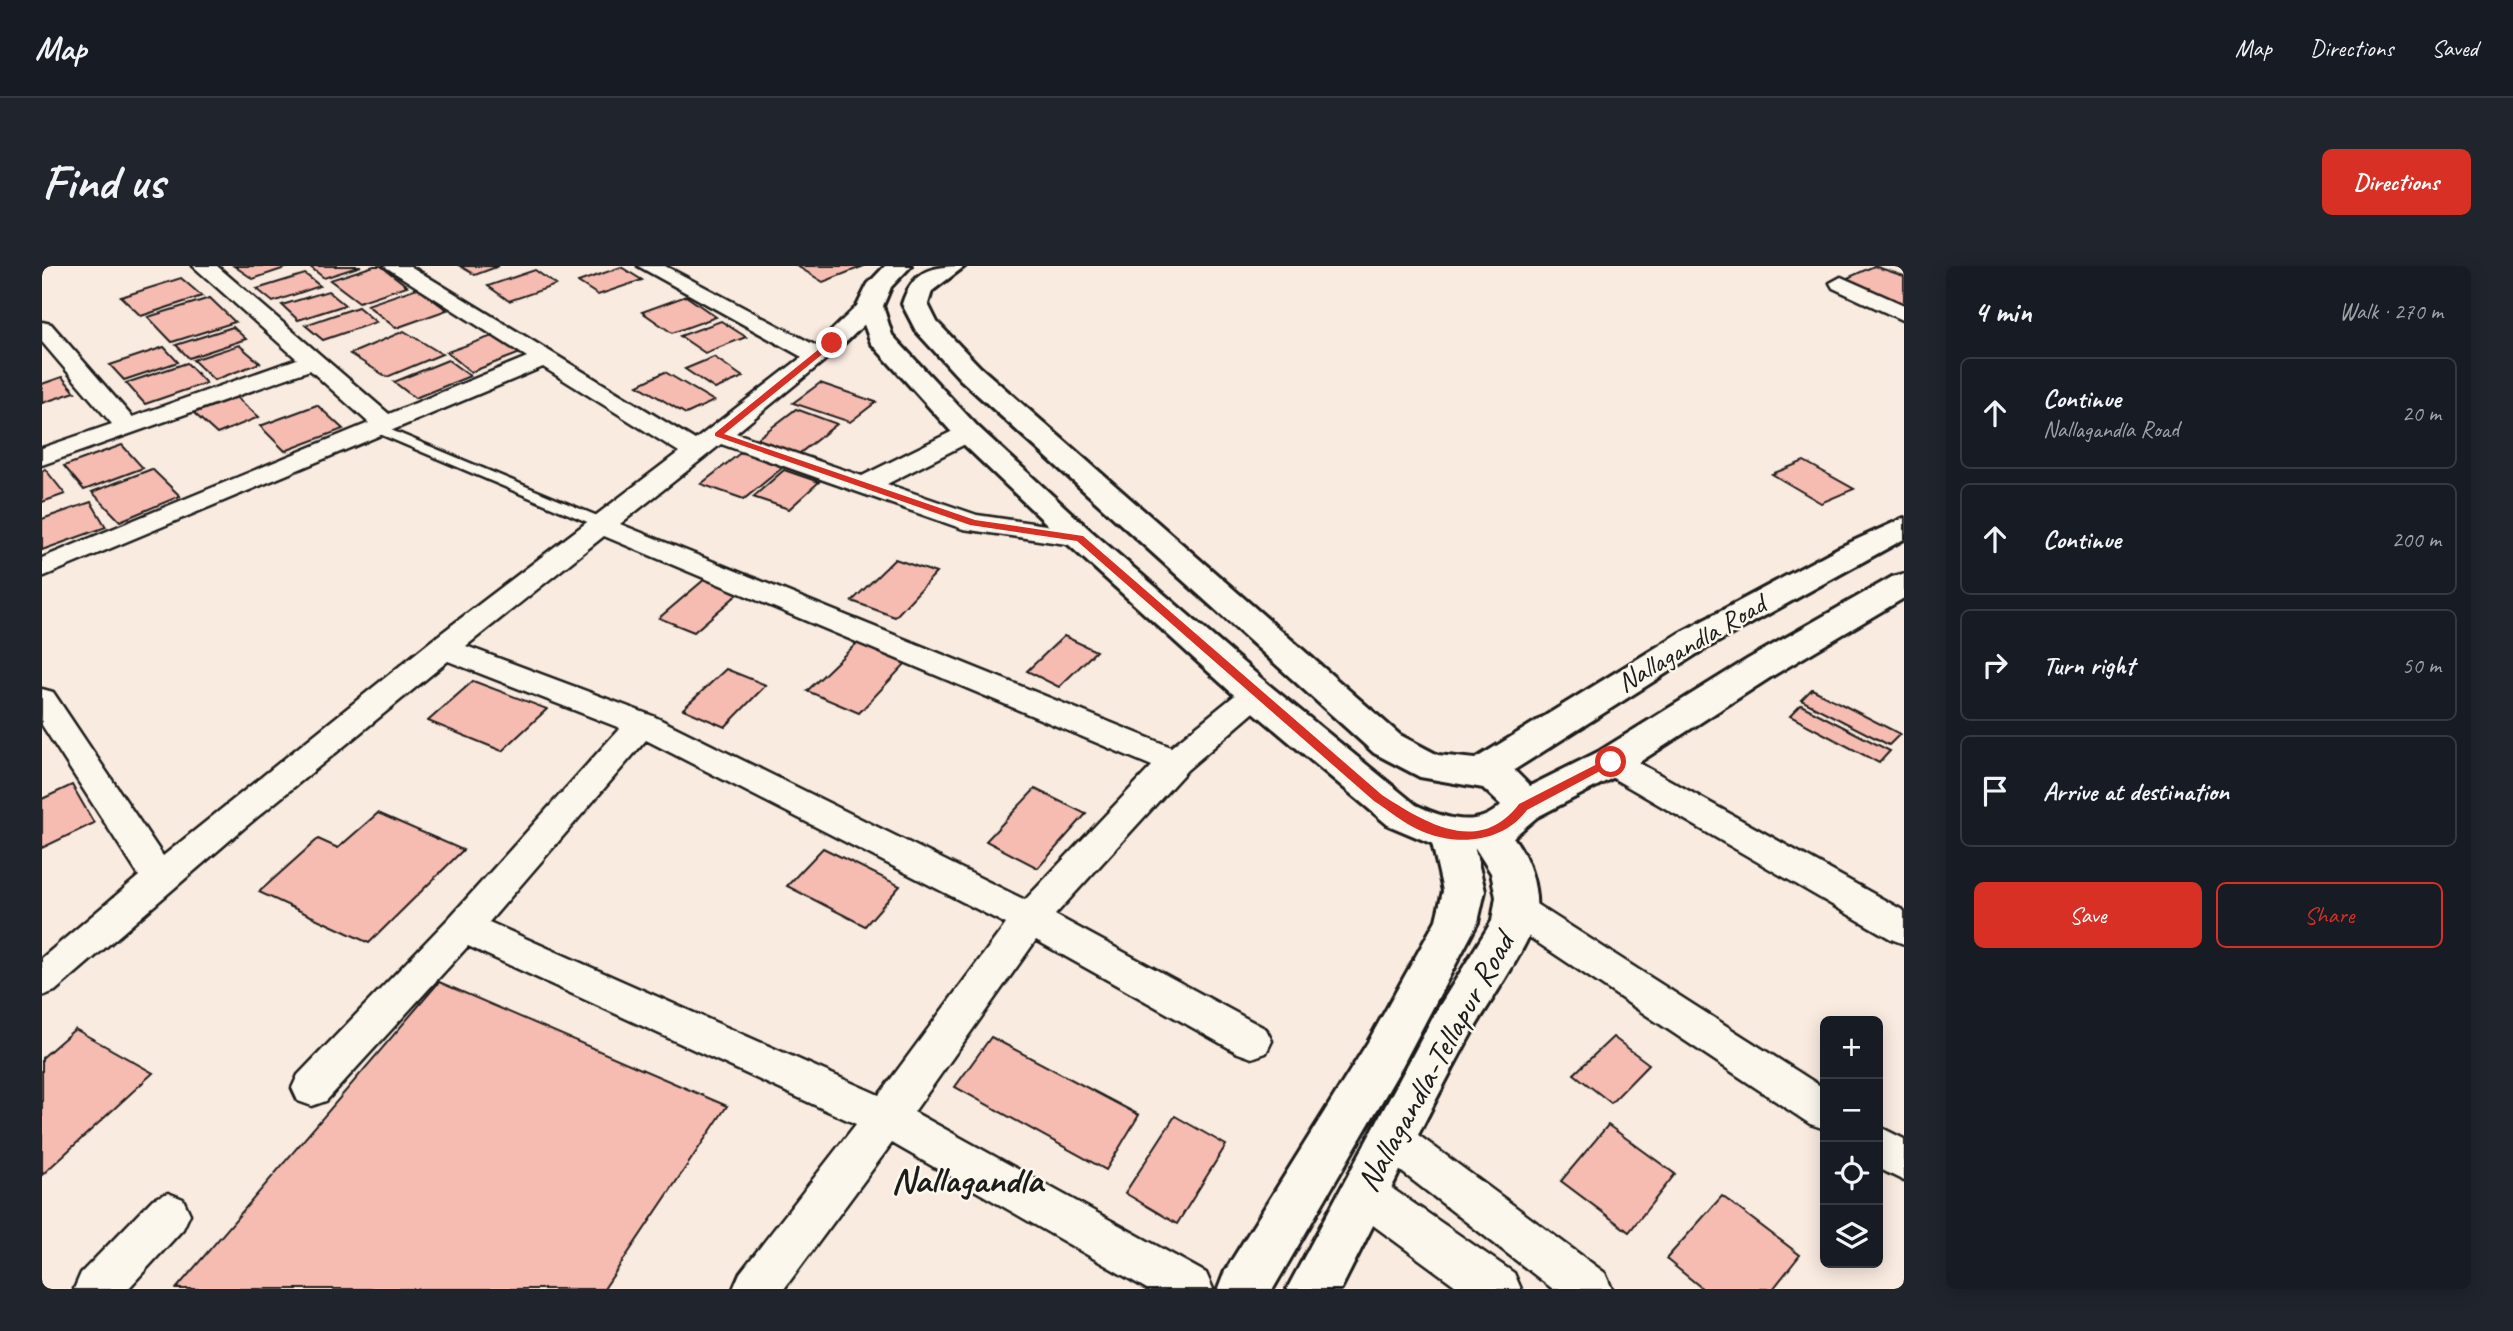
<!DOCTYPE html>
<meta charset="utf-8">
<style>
:root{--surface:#171b24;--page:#20242c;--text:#f1f3f6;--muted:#9ea1a6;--line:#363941;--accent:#d93025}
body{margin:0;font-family:Caveat,sans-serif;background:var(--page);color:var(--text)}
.controls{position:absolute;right:21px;bottom:21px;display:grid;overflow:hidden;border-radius:10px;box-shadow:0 4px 18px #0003}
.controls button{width:63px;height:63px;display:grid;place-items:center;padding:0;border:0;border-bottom:2px solid var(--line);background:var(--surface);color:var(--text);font:35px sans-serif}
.stop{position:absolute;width:21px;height:21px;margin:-16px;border:5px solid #d93025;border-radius:50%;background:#fff}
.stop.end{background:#d93025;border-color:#fff;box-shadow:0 2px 7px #0008}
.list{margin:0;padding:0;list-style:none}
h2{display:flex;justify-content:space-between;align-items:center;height:91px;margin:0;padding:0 28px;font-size:30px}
h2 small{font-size:23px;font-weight:400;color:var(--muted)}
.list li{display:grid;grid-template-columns:46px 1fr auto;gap:21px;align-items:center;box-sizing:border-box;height:112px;margin:0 14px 14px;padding:0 14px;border:2px solid var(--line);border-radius:10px}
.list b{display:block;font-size:26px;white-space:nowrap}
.list p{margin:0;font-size:23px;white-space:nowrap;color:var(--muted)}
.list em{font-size:23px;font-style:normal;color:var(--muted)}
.actions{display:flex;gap:14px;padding:21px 28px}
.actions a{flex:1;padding:16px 0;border:2px solid var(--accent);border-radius:10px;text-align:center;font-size:24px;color:var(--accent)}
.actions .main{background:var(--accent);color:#fff}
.icon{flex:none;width:38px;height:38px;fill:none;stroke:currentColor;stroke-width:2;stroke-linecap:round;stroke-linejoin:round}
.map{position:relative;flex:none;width:1862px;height:1023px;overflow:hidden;border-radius:10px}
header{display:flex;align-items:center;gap:42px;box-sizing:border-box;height:98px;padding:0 35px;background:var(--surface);border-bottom:2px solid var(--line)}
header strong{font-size:33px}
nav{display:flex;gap:38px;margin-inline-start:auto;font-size:24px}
.intro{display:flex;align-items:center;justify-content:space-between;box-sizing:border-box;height:168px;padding:0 42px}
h1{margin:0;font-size:49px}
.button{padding:18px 32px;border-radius:10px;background:var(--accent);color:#fff;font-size:24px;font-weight:700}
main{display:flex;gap:42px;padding:0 42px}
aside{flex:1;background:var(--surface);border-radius:10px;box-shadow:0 4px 18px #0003}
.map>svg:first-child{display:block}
.building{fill:#f7bcb1;stroke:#1c1c1c;stroke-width:2}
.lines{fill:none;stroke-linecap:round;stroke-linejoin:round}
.service-casing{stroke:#1c1c1c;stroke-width:5}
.minor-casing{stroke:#1c1c1c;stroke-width:5}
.tertiary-casing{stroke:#1c1c1c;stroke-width:6}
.secondary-casing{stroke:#1c1c1c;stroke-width:6}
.service{fill:#fbf7ec;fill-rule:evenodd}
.minor{fill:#fbf7ec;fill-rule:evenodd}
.tertiary{fill:#fbf7ec;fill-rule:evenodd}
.secondary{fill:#fbf7ec;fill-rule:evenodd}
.route{fill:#d93025}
.labels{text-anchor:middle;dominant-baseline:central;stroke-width:5;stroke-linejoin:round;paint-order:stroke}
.street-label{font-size:28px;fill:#1c1c1c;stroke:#fbf7ec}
.near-street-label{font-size:33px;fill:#1c1c1c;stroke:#fbf7ec}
.near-neighbourhood-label{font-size:37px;font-weight:bold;fill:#1c1c1c;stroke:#fbf7ec}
</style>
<header>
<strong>Map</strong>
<nav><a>Map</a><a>Directions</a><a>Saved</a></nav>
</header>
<div class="intro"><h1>Find us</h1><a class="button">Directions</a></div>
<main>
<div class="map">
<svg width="1862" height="1023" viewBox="0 0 1862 1023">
<rect width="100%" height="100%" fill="#faebe0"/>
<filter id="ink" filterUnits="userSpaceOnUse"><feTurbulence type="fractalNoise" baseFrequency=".0143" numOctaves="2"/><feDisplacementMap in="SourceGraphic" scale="14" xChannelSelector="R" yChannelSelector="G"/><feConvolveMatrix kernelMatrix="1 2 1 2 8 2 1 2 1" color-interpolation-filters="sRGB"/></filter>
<g filter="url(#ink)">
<g class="building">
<path d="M192 0H249L211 13Z"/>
<path d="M267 0H319L282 12Z"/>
<path d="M332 0H339L365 20 317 36 288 14Z"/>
<path d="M418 0H457L433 9Z"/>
<path d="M755 0H822L781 16Z"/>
<path d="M1832 0 1862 10V39L1801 14Z"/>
<path d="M579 1 600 14 556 29 536 16Z"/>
<path d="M493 4 514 19 467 35 446 20Z"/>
<path d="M263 8 278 20 231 36 215 23Z"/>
<path d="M139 12 160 30 99 50 79 31Z"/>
<path d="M375 22 405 44 354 62 325 39Z"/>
<path d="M286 25 303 39 256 54 240 39Z"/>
<path d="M644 30 674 51 630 67 600 46Z"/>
<path d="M168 32 193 56 130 76 106 51Z"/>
<path d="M316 41 334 56 281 74 263 59Z"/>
<path d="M679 55 704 71 663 87 638 70Z"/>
<path d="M191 61 204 73 147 92 134 79Z"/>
<path d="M362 65 400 88 345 111 308 88Z"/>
<path d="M456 68 481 86 429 106 405 86Z"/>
<path d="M197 79 218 97 172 114 151 94Z"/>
<path d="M122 81 136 96 82 114 68 99Z"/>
<path d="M672 91 701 111 673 123 643 103Z"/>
<path d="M406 94 428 110 373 132 352 116Z"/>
<path d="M145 97 164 117 103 138 84 117Z"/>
<path d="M623 106 672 135 644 148 596 119Z"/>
<path d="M20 111 33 126 0 137V118Z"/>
<path d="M778 117 834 136 808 156 751 137Z"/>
<path d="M194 131 217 151 175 168 152 147Z"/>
<path d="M275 139 301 163 243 185 218 160Z"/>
<path d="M754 143 795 158 754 190 712 175Z"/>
<path d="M80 179 101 202 42 224 22 200Z"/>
<path d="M702 184 745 198 702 233 659 218Z"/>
<path d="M1762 195 1812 223 1779 237 1730 208Z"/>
<path d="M3 203 23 228 0 236V205Z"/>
<path d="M110 203 138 230 78 255 50 226Z"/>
<path d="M742 204 777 216 747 243 711 231Z"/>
<path d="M49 236 64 261 0 284V253Z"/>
<path d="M853 293 894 307 853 351 810 335Z"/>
<path d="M663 313 697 327 652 366 617 352Z"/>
<path d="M1022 370 1054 385 1017 421 985 405Z"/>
<path d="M815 377 864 397 817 447 765 425Z"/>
<path d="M684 403 724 419 683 461 641 443Z"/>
<path d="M431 415 505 443 460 485 386 455Z"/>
<path d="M1770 423 1858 468 1847 479 1759 434Z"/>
<path d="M1759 439 1848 485 1837 497 1748 450Z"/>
<path d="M30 519 52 557 0 582V533Z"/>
<path d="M993 523 1044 548 996 602 944 575Z"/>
<path d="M336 547 421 584 327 677 217 626 276 573 296 582Z"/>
<path d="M781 582 858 620 823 660 745 620Z"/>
<path d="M397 716 685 840 562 1023H134Z"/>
<path d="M33 763 111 807 0 909V792Z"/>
<path d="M949 771 1097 849 1064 904 913 821Z"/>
<path d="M1571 771 1607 798 1569 837 1532 808Z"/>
<path d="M1133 850 1184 879 1135 958 1083 927Z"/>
<path d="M1566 859 1633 908 1587 966 1519 915Z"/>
<path d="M1680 930 1758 989 1731 1023H1661L1624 993Z"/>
</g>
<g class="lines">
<defs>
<path id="service" d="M337 159 565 254 566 257 560 261 555 260 333 166 331 163Z"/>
<g id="minor">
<path d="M151 0H175L347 148 485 91 342 0H368L653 174 760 91 596 0H623L784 85 788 90 694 167 820 210 917 162H935L939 167 935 172 845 218 935 249 1038 264 1048 266 1052 272 1048 278 1038 280 921 263 679 178 578 258 1129 481 1203 421 1214 417 1225 421 1230 428 1225 435 1145 504 1013 649 1224 763 1230 775 1224 787 1210 792 1196 787 994 674 872 846 1164 1007 1171 1023H1105L850 877 742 1023H691L698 1007 814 858 426 680 284 835 270 840 256 835 250 822 256 809 408 651 578 462 406 395 202 562 13 725 0 730V692L97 610 0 459V423L11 426 121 590 389 375 637 186 501 101 0 311V292L327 157 268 104 0 199V182L70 158 0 76V56L9 58 90 151 255 93ZM562 270 1110 500 983 634 611 450 424 380ZM604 474 964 658 837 829 447 656Z"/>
<path d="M1799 11 1862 39V55L1791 22 1788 17Z"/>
<path d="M828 33 839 40 836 45 798 82H782L779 77 782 72 820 35Z"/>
<path d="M1569 484 1581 488 1862 645V678L1849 673 1557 504 1553 496 1557 488Z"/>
<path d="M1473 629 1486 633 1783 823V863L1768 858 1460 653 1455 643 1460 633Z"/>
<path d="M1349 854 1364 860 1563 1007 1570 1023H1511L1334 886 1328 873 1334 860Z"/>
<path d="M1836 860 1862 873V915L1836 902Z"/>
<path d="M1320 906 1335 912 1472 1007 1479 1023H1418L1305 940 1298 926 1305 912Z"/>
<path d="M126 927 141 933 148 948 141 963 86 1023H32L39 1007 111 933Z"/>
</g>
<path id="tertiary" d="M1444 551C1479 562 1500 619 1493 653 1488 679 1443 743 1428 770 1382 853 1342 939 1299 1023H1245L1395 744 1450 655 1454 631 1449 607 1432 580 1443 625 1436 656 1358 804 1231 1023H1176L1183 1005 1326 776 1394 654 1401 625 1388 568 1394 557 1408 553 1422 557 1425 563 1430 555Z"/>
<path id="secondary" d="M843 0H869L849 21 841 40 850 69 936 161 1049 265 1227 419 1374 539C1401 552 1435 564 1459 539L1441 522 1378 511 1332 487 918 113 874 65 860 38C871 4 890 0 923 0L890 25 886 38 895 56 938 101 1358 469 1396 489 1433 493 1636 368 1796 282 1862 252V273L1661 384 1472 504 1488 520 1556 486 1706 393 1850 311 1862 308V332L1732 409 1582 506 1495 551 1469 573 1424 584 1391 578 1346 559 1201 437 1027 279 916 173 829 77 815 40 826 18Z"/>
</defs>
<use href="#service" class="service-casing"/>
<use href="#minor" class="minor-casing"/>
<use href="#tertiary" class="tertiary-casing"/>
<use href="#secondary" class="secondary-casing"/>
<use href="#service" class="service"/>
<use href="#minor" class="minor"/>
<use href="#tertiary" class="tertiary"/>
<use href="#secondary" class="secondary"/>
</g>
</g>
<path class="route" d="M787 75 794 77 682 168 933 254 1041 270 1340 529C1382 556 1437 591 1477 538L1565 493 1575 496 1485 544C1461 577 1414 581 1377 564 1361 557 1346 544 1332 535L1035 275 928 259 673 170V167Z"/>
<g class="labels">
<g class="street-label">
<text transform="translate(1649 377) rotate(-30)">Nallagandla Road</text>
</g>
<g class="near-street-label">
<text transform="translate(1393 796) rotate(-61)">Nallagandla-Tellapur Road</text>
</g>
<g class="near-neighbourhood-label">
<text x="925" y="913">Nallagandla</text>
</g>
</g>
</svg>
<div class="controls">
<button>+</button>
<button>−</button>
<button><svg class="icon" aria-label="locate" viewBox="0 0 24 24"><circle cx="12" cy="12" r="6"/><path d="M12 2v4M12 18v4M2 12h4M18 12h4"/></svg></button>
<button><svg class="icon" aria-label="layers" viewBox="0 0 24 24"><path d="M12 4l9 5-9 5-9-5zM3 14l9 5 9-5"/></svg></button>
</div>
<div class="stop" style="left:1569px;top:496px"></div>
<div class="stop end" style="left:790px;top:77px"></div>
</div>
<aside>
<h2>4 min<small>Walk · 270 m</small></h2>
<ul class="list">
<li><svg class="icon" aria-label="ahead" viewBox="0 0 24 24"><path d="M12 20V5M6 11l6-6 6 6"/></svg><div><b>Continue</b><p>Nallagandla Road</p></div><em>20 m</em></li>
<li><svg class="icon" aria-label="ahead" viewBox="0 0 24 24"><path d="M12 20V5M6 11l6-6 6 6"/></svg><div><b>Continue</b></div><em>200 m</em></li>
<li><svg class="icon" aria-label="right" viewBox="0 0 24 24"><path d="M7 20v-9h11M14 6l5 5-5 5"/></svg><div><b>Turn right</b></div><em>50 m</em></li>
<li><svg class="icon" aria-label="arrive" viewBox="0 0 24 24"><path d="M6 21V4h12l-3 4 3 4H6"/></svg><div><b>Arrive at destination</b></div></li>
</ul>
<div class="actions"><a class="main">Save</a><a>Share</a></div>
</aside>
</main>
